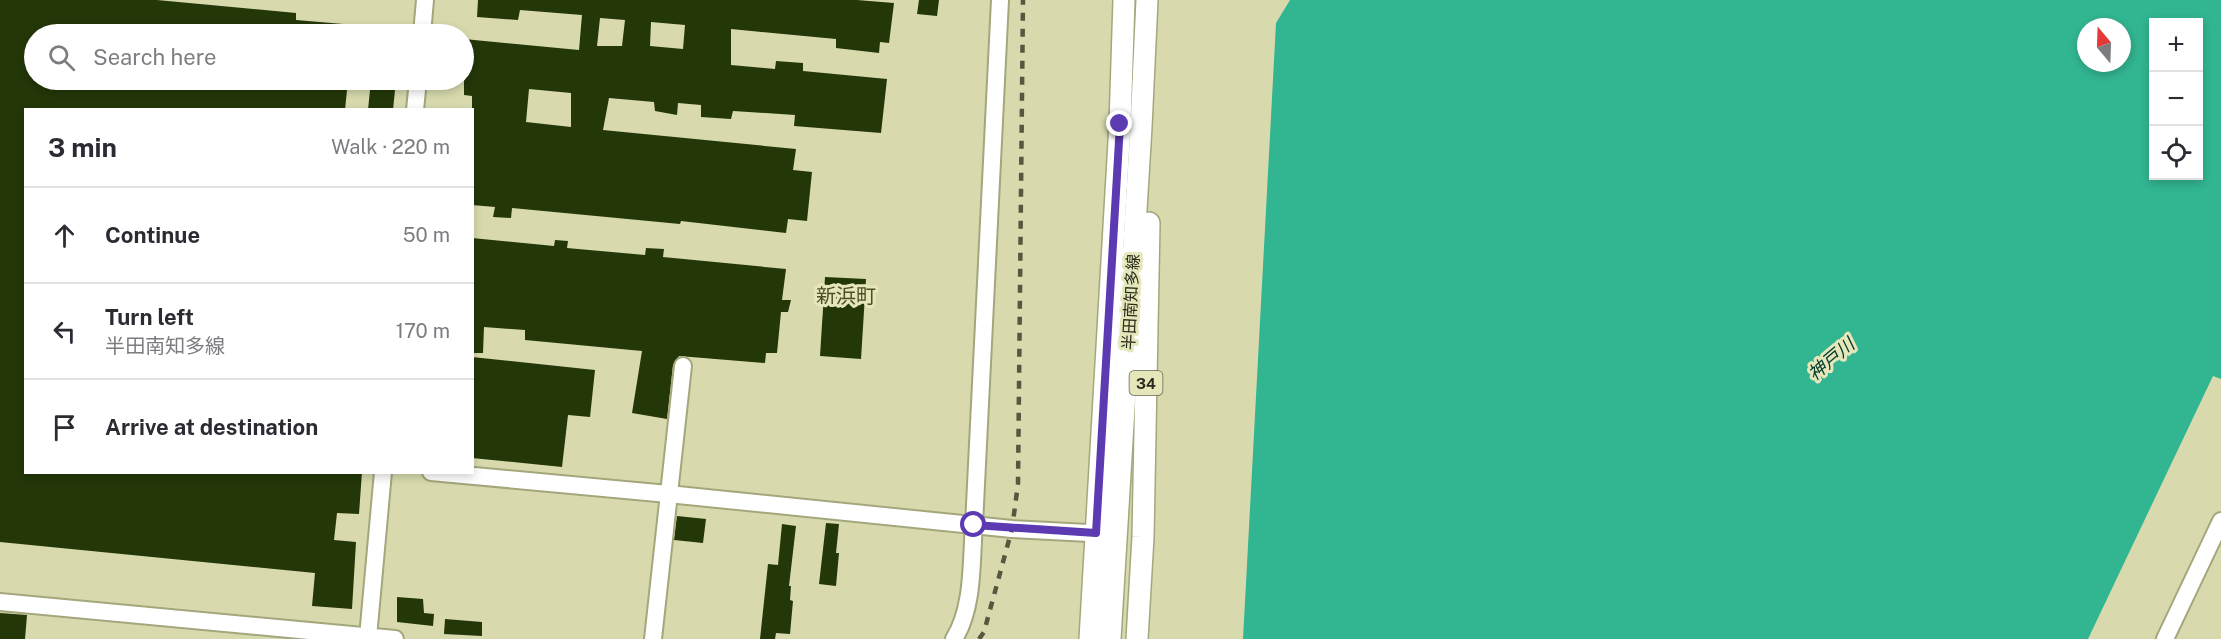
<!DOCTYPE html>
<meta charset="utf-8">
<style>
:root{--surface:#fff;--page:#f7f7f7;--text:#2b2b33;--muted:#7c7c81;--line:#e1e1e2}
body{margin:0;font-family:"Public Sans","Noto Sans JP",sans-serif;background:var(--page);color:var(--text)}
.controls{position:absolute;right:18px;top:18px;display:grid;overflow:hidden;border-radius:0px;box-shadow:0 3px 9px #0003}
.controls button{width:54px;height:54px;display:grid;place-items:center;padding:0;border:0;border-bottom:2px solid var(--line);background:var(--surface);color:var(--text);font:30px sans-serif}
.compass{position:absolute;left:2077px;top:18px;width:54px;height:54px;border-radius:50%;background:var(--surface);box-shadow:0 3px 9px #0003;rotate:341deg}
.stop{position:absolute;width:18px;height:18px;margin:-14px;border:4px solid #5b3ab2;border-radius:50%;background:#fff}
.stop.end{background:#5b3ab2;border-color:#fff;box-shadow:0 2px 6px #0008}
.list{margin:0;padding:0;list-style:none}
h2{display:flex;justify-content:space-between;align-items:center;height:78px;margin:0;padding:0 24px;font-size:26px}
h2 small{font-size:20px;font-weight:400;color:var(--muted)}
.list li{display:grid;grid-template-columns:39px 1fr auto;gap:18px;align-items:center;box-sizing:border-box;height:96px;padding:0 24px;border-top:2px solid var(--line)}
.list b{display:block;font-size:22px;white-space:nowrap}
.list p{margin:0;font-size:20px;white-space:nowrap;color:var(--muted)}
.list em{font-size:20px;font-style:normal;color:var(--muted)}
.icon{flex:none;width:33px;height:33px;fill:none;stroke:currentColor;stroke-width:2;stroke-linecap:round;stroke-linejoin:round}
.map{position:relative;flex:none;width:2221px;height:639px;overflow:hidden}
.search{position:absolute;background:var(--surface);box-shadow:0 3px 9px #0003;left:24px;top:24px;width:450px;height:66px;display:flex;align-items:center;gap:15px;box-sizing:border-box;padding:0 21px;border-radius:33px;color:var(--muted);font-size:22px}
.panel{position:absolute;background:var(--surface);box-shadow:0 3px 9px #0003;left:24px;top:108px;width:450px;height:366px;border-radius:0px}
.map>svg:first-child{display:block}
.water{fill:#32b591;fill-rule:evenodd}
.building{fill:#233709;fill-rule:evenodd}
.lines{fill:none;stroke-linecap:round;stroke-linejoin:round}
.minor-casing{stroke:#a4a67c;stroke-width:20}
.major-casing{stroke:#a4a67c;stroke-width:24}
.minor{stroke:#fff;stroke-width:16}
.major{stroke:#fff;stroke-width:21}
.rail{stroke:#56573f;stroke-width:4.5;stroke-dasharray:8 8;stroke-linecap:butt}
.route{stroke:#5b3ab2;stroke-width:8}
.labels{text-anchor:middle;dominant-baseline:central;stroke-width:6;stroke-linejoin:round;paint-order:stroke}
.shield{fill:#e5e7bb;stroke:#61634a;stroke-width:1.5}
.shield-label{font-size:15px;font-weight:bold;fill:#292a19}
.street-label{font-size:16px;fill:#292a19;stroke:#e5e7bb}
.water-label{font-size:18px;font-style:italic;fill:#003a2c;stroke:#e5e7bb}
.quarter-label{font-size:20px;fill:#4d4e27;stroke:#e5e7bb}
</style>
<div class="map">
<svg width="2221" height="639" viewBox="0 0 2221 639">
<rect width="100%" height="100%" fill="#d8daae"/>
<path class="water" d="M1290 0H2221V379L2213 376 2088 639H1243L1276 23ZM2154 22H2198V176H2154ZM2086 27H2122V63H2086Z"/>
<g class="building">
<path d="M0 0H157L296 13V20L355 25V34H34V80H348L345 110H26V472H362L359 514 337 513 334 540 356 542 352 609 312 606 315 573 0 542Z"/>
<path d="M478 0H857L894 3 889 43 880 42 879 53 836 48V39L731 29V65L775 69 776 61 803 63V71L887 79 881 133 794 126 795 115 733 111 731 119 701 117V105L678 103 677 115 655 111 654 102 609 98 603 130 796 149 793 170 812 172 807 221 788 219 786 233 681 221 680 224 512 208 511 218 493 217 495 207 472 205V96L464 95V39L579 50 582 15 520 10 518 20 477 17ZM600 18 625 20 622 46H597ZM651 22 685 25 683 49 650 46ZM529 89 571 93V127L526 122Z"/>
<path d="M919 0H939L937 16 917 14Z"/>
<path d="M371 80H396L393 110H368Z"/>
<path d="M472 238 554 246 555 240 568 241 567 248 645 255 646 248 664 249 663 257 786 269 782 300H791L788 312H781L777 353H766L765 363 679 356 673 365 667 419 632 413 642 351 525 340V330L484 327 483 353H472Z"/>
<path d="M825 277 866 279 861 359 820 356Z"/>
<path d="M472 357 595 370 590 417 568 415 562 467 472 458Z"/>
<path d="M677 516 706 519 703 543 674 540Z"/>
<path d="M826 523 839 524 836 553H839L836 586 819 584Z"/>
<path d="M782 524 796 526 789 586H791L790 600 793 601 790 634 776 633 775 639H760L768 564 778 565Z"/>
<path d="M397 597 423 599 424 613 434 614 433 626 397 622Z"/>
<path d="M0 613 27 615 25 639H0Z"/>
<path d="M445 619 482 622V636L444 634Z"/>
</g>
<g class="lines">
<defs>
<g id="minor">
<path d="M422 34 425 0"/>
<path d="M415 110 418 80"/>
<path d="M431 472 668 494 1012 529 1108 534"/>
<path d="M0 602 395 639"/>
<path d="M368 637 383 472"/>
<path d="M653 639 683 366"/>
<path d="M954 639C974 607 971 561 974 525L1000 0"/>
<path d="M2165 639 2221 521"/>
</g>
<g id="major">
<path d="M1090 639 1120 124 1124 0"/>
<path d="M1110 639 1141 127 1147 0"/>
<path d="M1137 639 1143 537 1149 223"/>
</g>
</defs>
<use href="#minor" class="minor-casing"/>
<use href="#major" class="major-casing"/>
<use href="#minor" class="minor"/>
<use href="#major" class="major"/>
<path class="rail" d="M979 639 984 632 1012 529 1018 484 1023 0"/>
</g>
<g class="lines">
<path class="route" d="M974 525 1096 533 1120 124"/>
</g>
<g class="labels">
<rect class="shield" x="1129.5" y="371" width="33" height="24" rx="4.5"/>
<g class="shield-label">
<text x="1146" y="383">34</text>
</g>
<g class="street-label">
<text transform="translate(1131 302) rotate(-87)">半田南知多線</text>
</g>
<g class="water-label">
<text transform="translate(1831 359) rotate(-40)">神戸川</text>
</g>
<g class="quarter-label">
<text x="846" y="296">新浜町</text>
</g>
</g>
</svg>
<div class="controls">
<button>+</button>
<button>−</button>
<button><svg class="icon" aria-label="locate" viewBox="0 0 24 24"><circle cx="12" cy="12" r="6"/><path d="M12 2v4M12 18v4M2 12h4M18 12h4"/></svg></button>
</div>
<svg class="compass" viewBox="-18 -18 36 36"><path d="M0-13l5 13h-10z" fill="#e53935"/><path d="M0 13l5-13h-10z" fill="#7c7c81"/></svg>
<div class="stop" style="left:974px;top:525px"></div>
<div class="stop end" style="left:1120px;top:124px"></div>
<div class="search"><svg class="icon" aria-label="search" viewBox="0 0 24 24"><circle cx="10" cy="10" r="6"/><path d="M15 15l6 6"/></svg>Search here</div>
<section class="panel">
<h2>3 min<small>Walk · 220 m</small></h2>
<ul class="list">
<li><svg class="icon" aria-label="ahead" viewBox="0 0 24 24"><path d="M12 20V5M6 11l6-6 6 6"/></svg><div><b>Continue</b></div><em>50 m</em></li>
<li><svg class="icon" aria-label="left" viewBox="0 0 24 24"><path d="M17 20v-9H6M10 6l-5 5 5 5"/></svg><div><b>Turn left</b><p>半田南知多線</p></div><em>170 m</em></li>
<li><svg class="icon" aria-label="arrive" viewBox="0 0 24 24"><path d="M6 21V4h12l-3 4 3 4H6"/></svg><div><b>Arrive at destination</b></div></li>
</ul>
</section>
</div>
